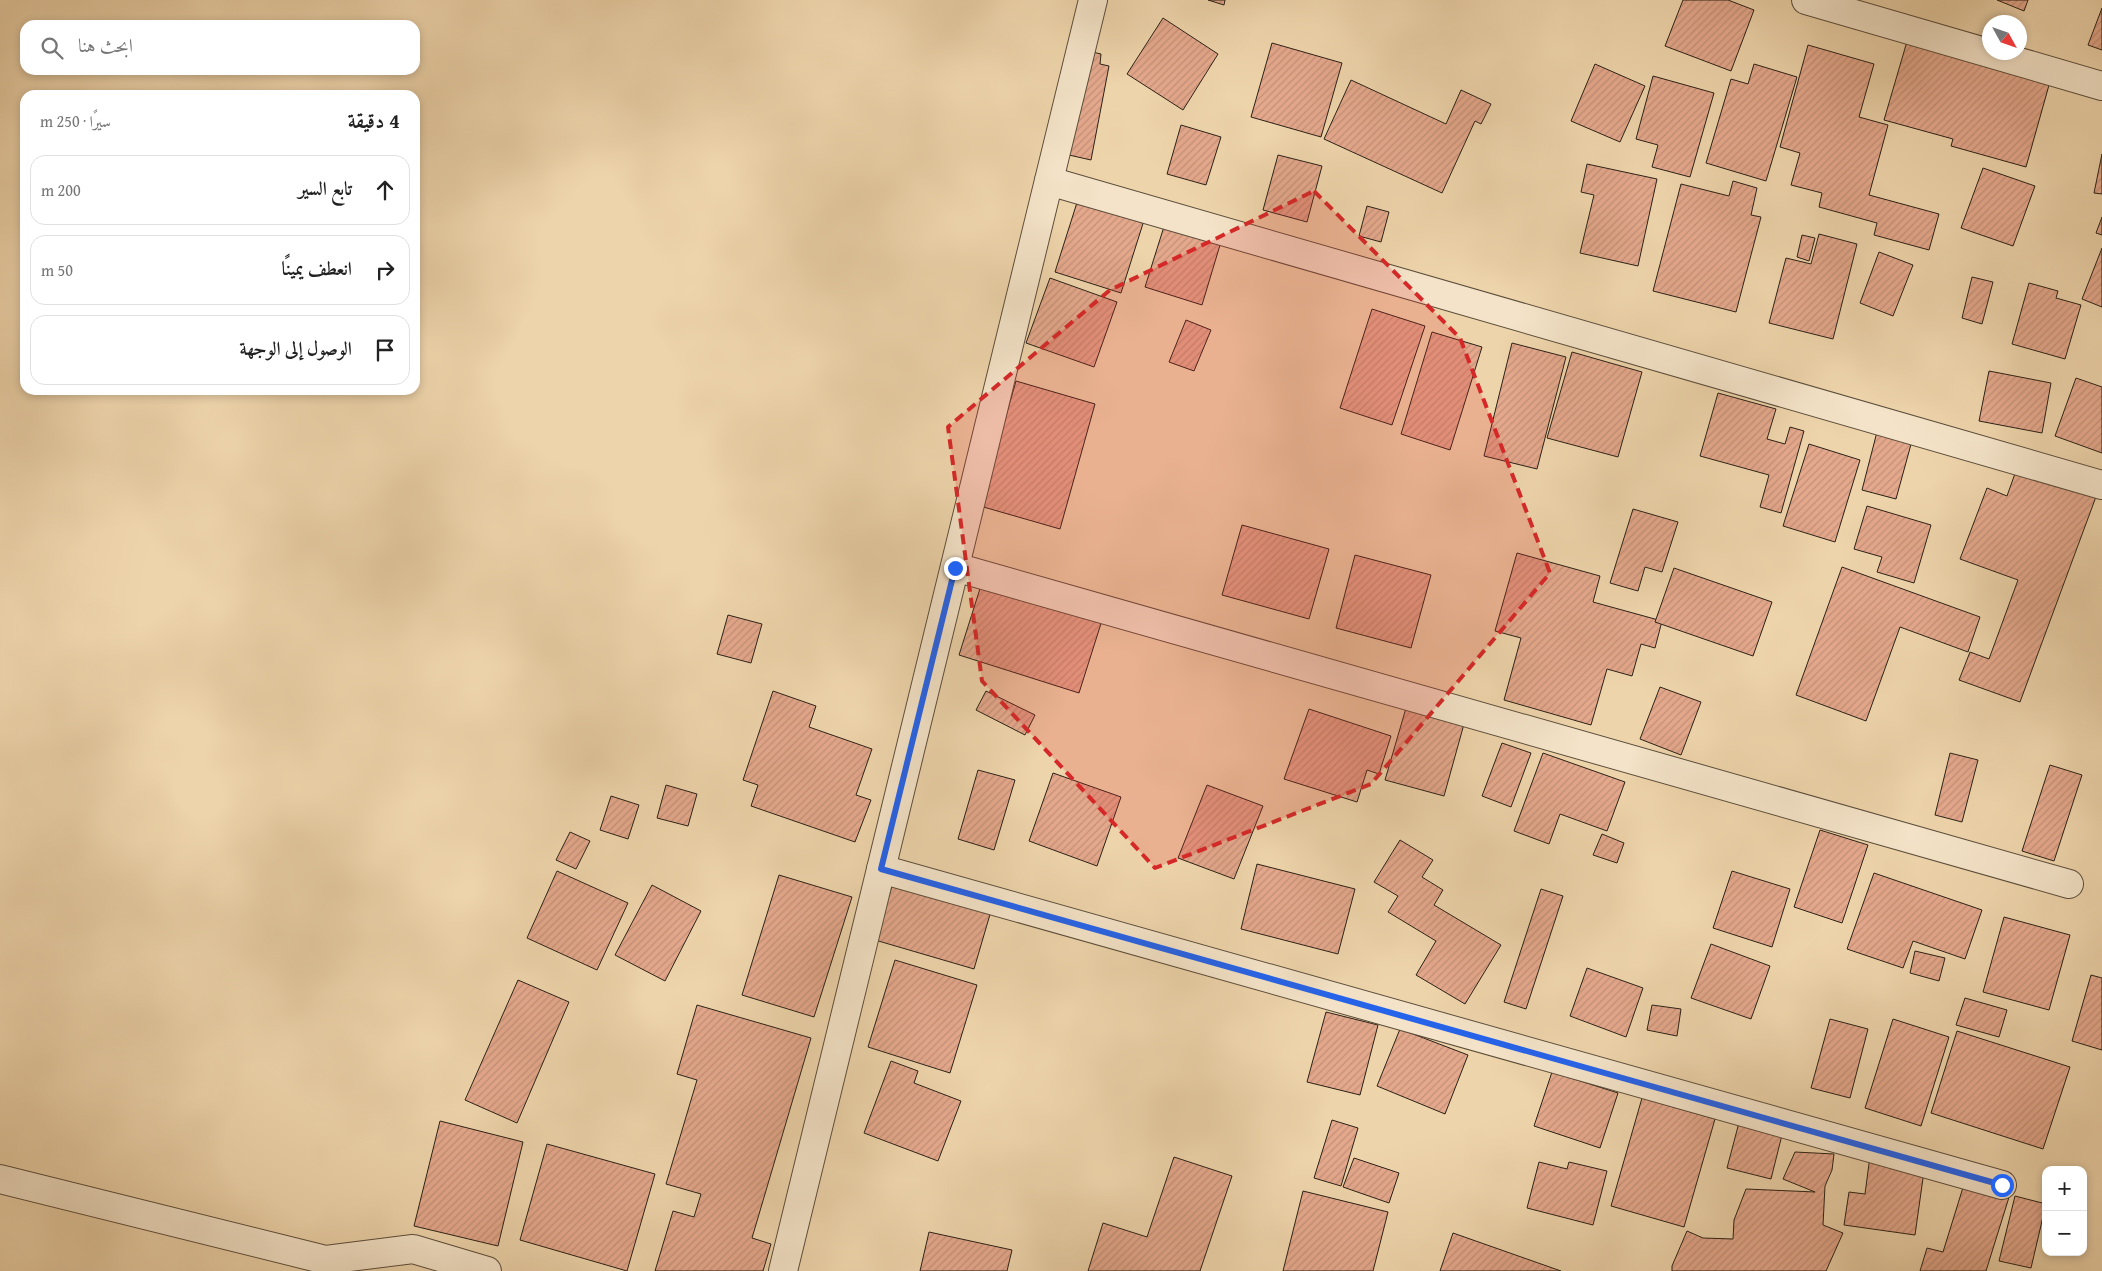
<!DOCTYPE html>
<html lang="ar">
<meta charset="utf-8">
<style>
:root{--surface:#fff;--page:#f6f6f6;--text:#222;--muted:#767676;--line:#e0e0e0}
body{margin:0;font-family:"Gentium Book Plus",Amiri,serif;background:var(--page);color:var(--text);direction:rtl}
.controls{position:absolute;right:15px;bottom:15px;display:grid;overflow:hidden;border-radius:10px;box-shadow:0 2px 8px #0003}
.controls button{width:45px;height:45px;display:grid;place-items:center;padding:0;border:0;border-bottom:1px solid var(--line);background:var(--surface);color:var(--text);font:25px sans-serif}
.compass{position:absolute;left:1982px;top:15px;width:45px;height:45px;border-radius:50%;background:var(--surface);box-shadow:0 2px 8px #0003;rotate:130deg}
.stop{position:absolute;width:15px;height:15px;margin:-11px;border:4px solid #2563eb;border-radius:50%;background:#fff}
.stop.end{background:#2563eb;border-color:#fff;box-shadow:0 1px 5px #0008}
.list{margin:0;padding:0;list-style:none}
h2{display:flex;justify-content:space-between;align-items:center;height:65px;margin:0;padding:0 20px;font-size:21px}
h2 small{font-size:16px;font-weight:400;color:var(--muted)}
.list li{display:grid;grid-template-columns:32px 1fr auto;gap:15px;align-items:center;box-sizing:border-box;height:70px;margin:0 10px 10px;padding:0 10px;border:1px solid var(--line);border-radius:15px}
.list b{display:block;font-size:19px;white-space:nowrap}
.list em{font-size:16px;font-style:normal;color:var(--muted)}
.icon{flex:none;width:28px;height:28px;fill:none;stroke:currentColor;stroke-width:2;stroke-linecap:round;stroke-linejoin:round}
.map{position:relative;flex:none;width:2102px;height:1271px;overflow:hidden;direction:ltr}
.search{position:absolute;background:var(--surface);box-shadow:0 2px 8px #0003;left:20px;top:20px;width:400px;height:55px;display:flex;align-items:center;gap:12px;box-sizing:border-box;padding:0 18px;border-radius:15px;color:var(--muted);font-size:19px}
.panel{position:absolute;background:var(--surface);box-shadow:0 2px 8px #0003;left:20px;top:90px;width:400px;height:305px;border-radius:15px;direction:rtl}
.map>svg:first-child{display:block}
.building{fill:url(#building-hatch);stroke:#2b2116}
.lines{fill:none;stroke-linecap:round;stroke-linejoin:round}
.minor-casing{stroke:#5c4e3b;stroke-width:30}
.minor{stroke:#f4e3c8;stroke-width:28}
.route{stroke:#2563eb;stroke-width:6}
.marked{fill:#d62828;fill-opacity:0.2;stroke:#d62828;stroke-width:4;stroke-dasharray:10 6;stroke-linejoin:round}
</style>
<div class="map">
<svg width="2102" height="1271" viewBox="0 0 2102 1271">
<defs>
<pattern id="building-hatch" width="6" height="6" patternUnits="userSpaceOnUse" patternTransform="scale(1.25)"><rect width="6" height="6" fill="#e4a88c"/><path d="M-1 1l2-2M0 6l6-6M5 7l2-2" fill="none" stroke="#c49078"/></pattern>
</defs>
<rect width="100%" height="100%" fill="#eed4ab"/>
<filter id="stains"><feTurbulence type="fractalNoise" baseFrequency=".004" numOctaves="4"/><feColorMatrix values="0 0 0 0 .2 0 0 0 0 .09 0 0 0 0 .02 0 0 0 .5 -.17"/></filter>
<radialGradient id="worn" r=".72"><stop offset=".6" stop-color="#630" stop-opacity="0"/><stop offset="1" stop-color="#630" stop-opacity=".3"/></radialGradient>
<g class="building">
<path d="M1208 0H1225L1224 5Z"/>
<path d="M1683 0H1728L1754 10 1731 71 1665 46Z"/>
<path d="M1997 0H2028L2024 11Z"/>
<path d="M2102 8V50L2088 45Z"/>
<path d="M1163 18 1218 54 1183 110 1127 74Z"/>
<path d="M1908 38 2051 78 2026 167 1951 146 1953 139 1884 120Z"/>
<path d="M1272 43 1342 63 1321 137 1251 117Z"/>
<path d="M1808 45 1874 64 1859 117 1888 125 1869 195 1939 214 1929 250 1874 235 1877 223 1819 207 1822 193 1791 185 1800 153 1780 147Z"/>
<path d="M1079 49 1101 54 1100 64 1109 66 1091 160 1069 155 1076 125Z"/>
<path d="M1595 64 1645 86 1620 142 1571 121Z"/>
<path d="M1754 64 1797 77 1766 181 1706 163 1731 79 1748 84Z"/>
<path d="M1653 76 1714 93 1690 177 1652 167 1658 145 1636 139Z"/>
<path d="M1351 80 1446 124 1461 90 1491 104 1481 124 1475 121 1442 193 1324 139Z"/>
<path d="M1181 125 1221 137 1206 185 1167 174Z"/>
<path d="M2102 154V194L2094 193Z"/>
<path d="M1278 155 1322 166 1307 222 1263 210Z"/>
<path d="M1587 164 1657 179 1638 266 1580 253 1594 195 1581 192Z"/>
<path d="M1983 168 2035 186 2013 246 1961 228Z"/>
<path d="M1733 181 1757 188 1751 215 1761 217 1736 312 1653 291 1681 184 1729 196Z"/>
<path d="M1080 193 1146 214 1121 293 1055 272Z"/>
<path d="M1367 206 1389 212 1381 242 1359 236Z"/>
<path d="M1167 217 1223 235 1202 305 1145 287Z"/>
<path d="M2102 217V235L2096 233Z"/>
<path d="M1819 234 1857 244 1833 339 1769 323 1786 258 1811 264Z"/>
<path d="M1802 235 1815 238 1809 261 1797 257Z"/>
<path d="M2102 248V307L2082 299Z"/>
<path d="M1879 252 1913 265 1893 316 1860 303Z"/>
<path d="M1972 277 1993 282 1982 324 1962 318Z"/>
<path d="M1050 278 1117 302 1094 367 1026 343Z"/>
<path d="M2029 283 2058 291 2056 298 2081 305 2065 359 2012 344Z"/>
<path d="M1372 309 1425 326 1392 425 1340 408Z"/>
<path d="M1186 320 1211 330 1194 371 1169 362Z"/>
<path d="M1432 332 1482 347 1450 450 1401 434Z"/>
<path d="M1512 343 1566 357 1537 469 1484 456Z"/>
<path d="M1572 352 1642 372 1618 457 1547 438Z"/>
<path d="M1989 371 2051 383 2042 433 1979 421Z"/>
<path d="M2076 378 2102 387V453L2055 436Z"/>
<path d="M1016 381 1095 404 1060 529 980 506Z"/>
<path d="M1718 393 1776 409 1767 439 1785 444 1790 427 1804 431 1781 513 1760 507 1769 475 1700 456Z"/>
<path d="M1878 428 1913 437 1896 499 1862 490Z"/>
<path d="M1809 444 1860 460 1835 542 1783 526Z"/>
<path d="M2018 465 2097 494 2020 702 1959 680 1970 652 1989 659 2018 580 1960 559 1987 488 2007 496Z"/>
<path d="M1867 506 1931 525 1914 583 1877 572 1882 557 1854 549Z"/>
<path d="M1633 509 1678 522 1662 572 1645 567 1638 591 1610 583Z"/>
<path d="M1242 525 1329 549 1309 619 1222 595Z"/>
<path d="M1517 553 1600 576 1593 602 1662 621 1655 648 1641 644 1632 676 1607 669 1591 725 1504 700 1521 638 1495 631Z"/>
<path d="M1355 555 1431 575 1411 648 1336 628Z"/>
<path d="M1842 567 1980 617 1968 652 1900 627 1866 721 1796 695Z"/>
<path d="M1674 568 1772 602 1753 656 1655 622Z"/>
<path d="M984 576 1104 614 1079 693 959 655Z"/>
<path d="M728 615 762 624 751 663 717 654Z"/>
<path d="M1660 687 1701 702 1681 755 1640 739Z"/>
<path d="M773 691 816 706 809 727 872 749 856 795 871 800 855 842 751 806 758 785 743 780Z"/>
<path d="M986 691 1035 715 1025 735 976 710Z"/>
<path d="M1406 708 1464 724 1444 796 1385 780Z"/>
<path d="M1309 709 1391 736 1379 774 1367 770 1357 802 1284 779Z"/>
<path d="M1502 743 1531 753 1511 807 1482 796Z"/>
<path d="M1543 753 1625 782 1607 831 1560 814 1549 844 1514 831Z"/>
<path d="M1950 753 1978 760 1962 822 1935 815Z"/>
<path d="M2050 765 2082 775 2054 861 2022 851Z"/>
<path d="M978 770 1015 780 994 850 958 839Z"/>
<path d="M1053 773 1121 797 1097 866 1029 841Z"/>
<path d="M666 785 697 794 688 826 657 818Z"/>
<path d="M1207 785 1263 806 1234 879 1178 858Z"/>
<path d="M611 796 639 805 628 839 600 830Z"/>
<path d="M1820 830 1868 845 1842 923 1794 907Z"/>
<path d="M570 832 590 841 576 869 556 860Z"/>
<path d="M1602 834 1624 843 1617 863 1593 855Z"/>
<path d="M1400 840 1433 860 1422 877 1443 890 1434 905 1501 945 1465 1004 1416 975 1436 941 1388 912 1398 896 1374 882Z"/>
<path d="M1257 864 1355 889 1338 954 1241 929Z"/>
<path d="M557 871 628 903 597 970 527 938Z"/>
<path d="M1732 871 1790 889 1772 947 1713 928Z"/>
<path d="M1874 873 1982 910 1965 959 1913 941 1903 968 1847 949Z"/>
<path d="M779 875 852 897 814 1017 742 995Z"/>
<path d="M893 883 991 911 974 969 875 940Z"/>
<path d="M652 885 701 911 665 981 615 955Z"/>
<path d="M1541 889 1563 896 1526 1009 1504 1002Z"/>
<path d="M2004 917 2070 935 2049 1010 1983 992Z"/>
<path d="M1711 944 1770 966 1751 1019 1691 998Z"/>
<path d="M1915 951 1945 958 1939 981 1910 973Z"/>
<path d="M895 960 977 985 950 1073 868 1047Z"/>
<path d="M1587 968 1643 988 1626 1037 1570 1016Z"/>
<path d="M2091 975 2102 978V1050L2072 1041Z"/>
<path d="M518 980 569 1002 517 1123 465 1100Z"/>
<path d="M1965 998 2007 1010 1999 1037 1956 1025Z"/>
<path d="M697 1005 811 1038 752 1238 771 1244 763 1271H655L673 1211 694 1217 701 1194 666 1184 697 1080 677 1074Z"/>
<path d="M1652 1005 1681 1009 1677 1036 1647 1030Z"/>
<path d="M1326 1012 1378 1025 1360 1095 1307 1082Z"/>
<path d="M1830 1019 1868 1029 1850 1098 1811 1088Z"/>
<path d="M1893 1019 1949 1037 1921 1126 1865 1108Z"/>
<path d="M1400 1029 1468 1055 1445 1114 1377 1086Z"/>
<path d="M1957 1031 2070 1067 2043 1149 1931 1113Z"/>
<path d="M891 1061 918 1071 914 1083 961 1101 938 1161 864 1133Z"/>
<path d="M1552 1072 1618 1093 1600 1148 1534 1126Z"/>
<path d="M1642 1098 1715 1119 1684 1227 1611 1206Z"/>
<path d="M1741 1115 1784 1127 1771 1179 1727 1168Z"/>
<path d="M1332 1120 1358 1128 1341 1186 1314 1178Z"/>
<path d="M440 1121 523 1142 498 1246 414 1226Z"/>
<path d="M547 1144 655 1174 627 1271 520 1240Z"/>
<path d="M1795 1152 1834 1154 1832 1170 1825 1186 1823 1225 1843 1233 1826 1271H1672V1266L1687 1231 1703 1238 1733 1239 1734 1220 1746 1189 1815 1192 1783 1179Z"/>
<path d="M1870 1156 1925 1164 1915 1235 1844 1225 1849 1192 1865 1194Z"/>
<path d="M1174 1157 1232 1176 1200 1271H1088L1103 1223 1147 1237Z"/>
<path d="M1354 1158 1399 1173 1389 1203 1343 1187Z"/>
<path d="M1539 1162 1567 1169 1569 1162 1607 1171 1593 1225 1527 1208Z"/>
<path d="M1965 1181 2010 1194 1986 1271H1920L1927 1248 1943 1252Z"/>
<path d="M1303 1191 1388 1212 1373 1271H1283Z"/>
<path d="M2015 1196 2046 1204 2031 1268 1999 1261Z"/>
<path d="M929 1232 1012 1250 1007 1271H920Z"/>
<path d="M1453 1233 1561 1271H1440Z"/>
</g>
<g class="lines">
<defs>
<g id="minor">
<path d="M1806 0 2102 86"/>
<path d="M1049 181 2102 485"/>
<path d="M955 567 2069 884"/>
<path d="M881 869 2002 1185"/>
<path d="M0 1179 326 1260 413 1249 487 1271"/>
<path d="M783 1271 1093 0"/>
</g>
</defs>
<use href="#minor" class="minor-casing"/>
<use href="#minor" class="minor"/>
</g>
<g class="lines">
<path class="route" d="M955 568 881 869 2002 1185"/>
</g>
<path class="marked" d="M1314 191 1460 338 1550 573 1371 784 1155 868 982 681 948 427 1110 290Z"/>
<rect width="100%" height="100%" filter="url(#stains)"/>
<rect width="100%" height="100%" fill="url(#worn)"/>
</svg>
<div class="controls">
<button>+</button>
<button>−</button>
</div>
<svg class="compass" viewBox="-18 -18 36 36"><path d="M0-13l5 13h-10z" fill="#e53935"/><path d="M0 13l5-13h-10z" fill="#767676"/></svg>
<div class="stop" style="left:2002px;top:1185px"></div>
<div class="stop end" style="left:955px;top:568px"></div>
<div class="search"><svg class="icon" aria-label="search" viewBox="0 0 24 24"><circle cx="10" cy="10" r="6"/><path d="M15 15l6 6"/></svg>ابحث هنا</div>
<section class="panel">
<h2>4 دقيقة<small>سيرًا · 250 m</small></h2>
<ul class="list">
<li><svg class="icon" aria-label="ahead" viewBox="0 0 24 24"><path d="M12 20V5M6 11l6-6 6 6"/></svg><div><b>تابع السير</b></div><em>200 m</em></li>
<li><svg class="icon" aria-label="right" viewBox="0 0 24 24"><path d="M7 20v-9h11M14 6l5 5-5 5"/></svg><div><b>انعطف يمينًا</b></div><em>50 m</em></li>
<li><svg class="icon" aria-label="arrive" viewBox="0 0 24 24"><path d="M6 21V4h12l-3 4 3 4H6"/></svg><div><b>الوصول إلى الوجهة</b></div></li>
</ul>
</section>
</div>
